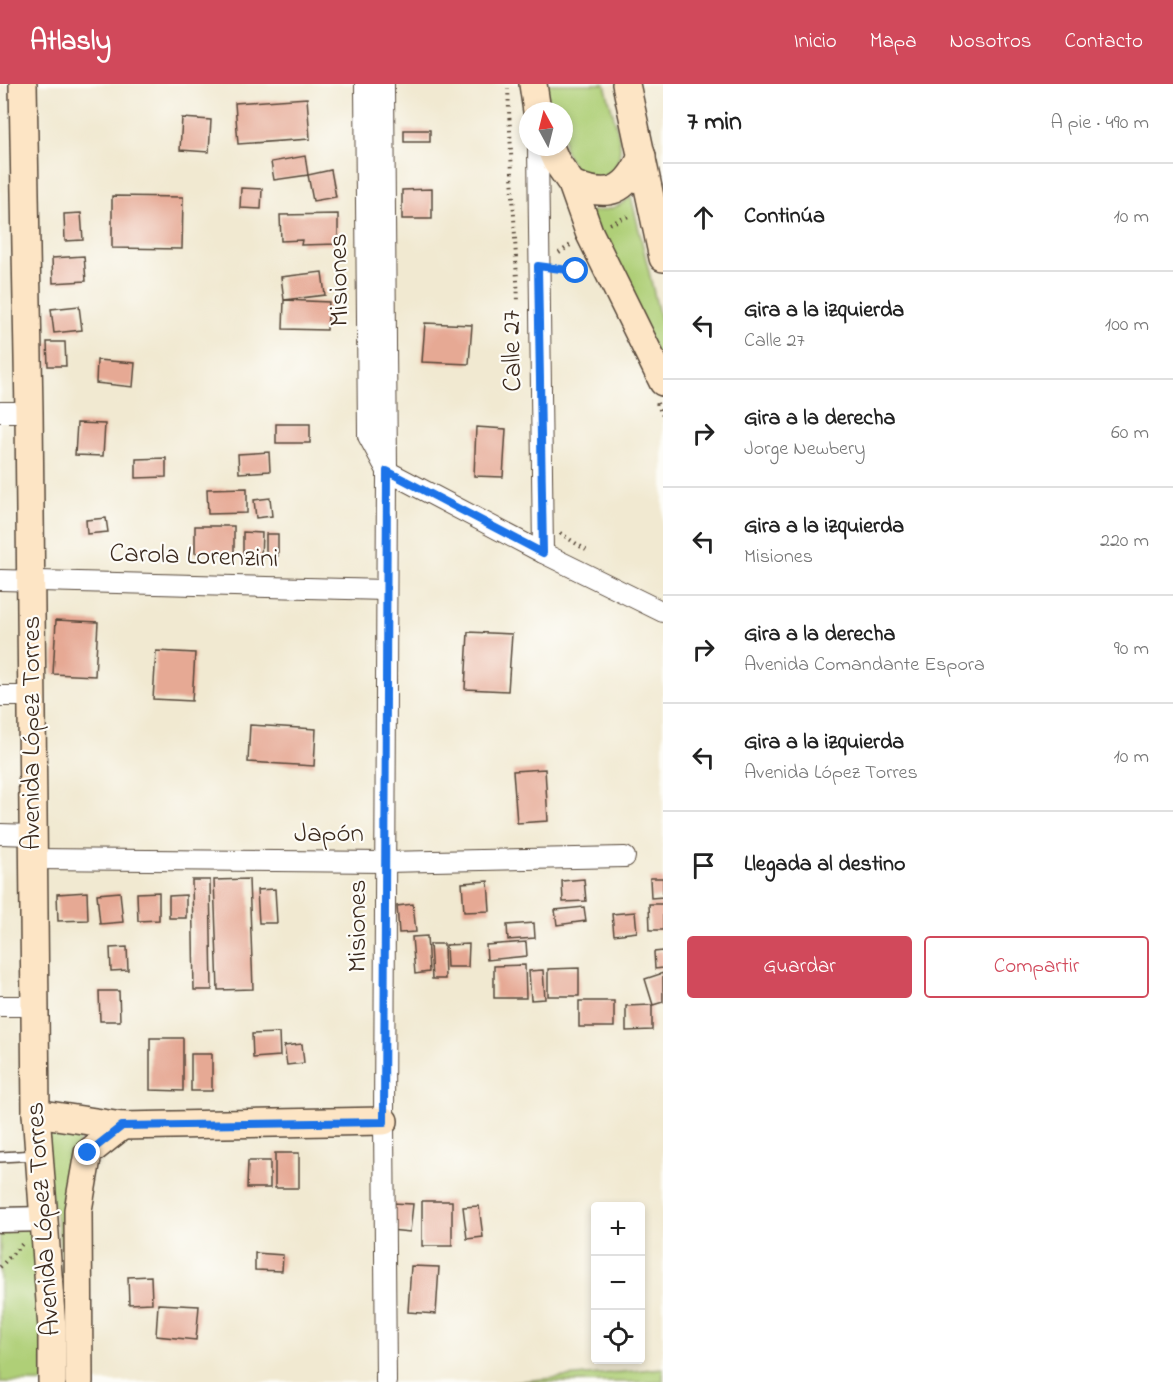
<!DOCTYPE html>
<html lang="es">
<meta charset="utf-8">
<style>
:root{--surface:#fff;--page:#f6f6f6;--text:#222;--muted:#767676;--line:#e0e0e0;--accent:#d1495b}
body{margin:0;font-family:"Indie Flower",sans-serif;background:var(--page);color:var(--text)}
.controls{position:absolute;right:18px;bottom:18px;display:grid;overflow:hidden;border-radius:6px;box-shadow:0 3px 9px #0003}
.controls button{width:54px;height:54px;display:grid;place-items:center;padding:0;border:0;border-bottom:2px solid var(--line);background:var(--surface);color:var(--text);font:30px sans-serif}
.compass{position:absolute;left:519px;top:18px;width:54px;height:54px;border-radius:50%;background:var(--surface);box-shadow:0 3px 9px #0003;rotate:353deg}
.stop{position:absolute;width:18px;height:18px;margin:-14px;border:4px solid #1a73e8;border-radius:50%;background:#fff}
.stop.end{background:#1a73e8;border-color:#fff;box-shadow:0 2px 6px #0008}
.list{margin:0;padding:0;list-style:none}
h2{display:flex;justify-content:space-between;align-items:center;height:78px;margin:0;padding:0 24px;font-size:26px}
h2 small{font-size:20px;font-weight:400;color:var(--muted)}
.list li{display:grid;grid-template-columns:39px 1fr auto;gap:18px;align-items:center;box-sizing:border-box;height:108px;padding:0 24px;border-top:2px solid var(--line)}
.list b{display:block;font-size:22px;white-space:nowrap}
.list p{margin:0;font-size:20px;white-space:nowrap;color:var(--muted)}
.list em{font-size:20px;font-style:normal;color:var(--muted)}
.actions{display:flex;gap:12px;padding:18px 24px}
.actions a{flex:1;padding:14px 0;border:2px solid var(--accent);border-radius:6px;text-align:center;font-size:21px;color:var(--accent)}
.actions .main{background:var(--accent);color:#fff}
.icon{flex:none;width:33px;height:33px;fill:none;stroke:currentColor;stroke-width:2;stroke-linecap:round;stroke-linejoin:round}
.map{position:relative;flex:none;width:663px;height:1298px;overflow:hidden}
header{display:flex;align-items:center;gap:36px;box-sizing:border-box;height:84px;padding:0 30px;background:var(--accent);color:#fff}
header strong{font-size:28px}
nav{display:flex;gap:33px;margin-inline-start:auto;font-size:21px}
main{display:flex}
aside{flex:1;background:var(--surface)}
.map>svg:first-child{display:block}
.green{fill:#afcf77;stroke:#757c4a;stroke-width:1.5}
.building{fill:#e6a994}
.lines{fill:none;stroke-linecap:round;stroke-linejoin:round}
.service-casing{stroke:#564739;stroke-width:12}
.minor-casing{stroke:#564739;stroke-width:22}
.tertiary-casing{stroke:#564739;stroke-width:27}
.secondary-casing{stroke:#564739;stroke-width:30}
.path{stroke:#564739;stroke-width:4;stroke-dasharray:1.5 4.5;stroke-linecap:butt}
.service{stroke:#fff;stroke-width:9}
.minor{stroke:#fff;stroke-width:20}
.tertiary{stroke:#fff;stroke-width:24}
.secondary{stroke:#fde5c5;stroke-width:27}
.route{stroke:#1a73e8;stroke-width:8}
.labels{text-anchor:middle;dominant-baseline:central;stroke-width:4.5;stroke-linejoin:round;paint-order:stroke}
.street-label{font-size:27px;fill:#3b2a1e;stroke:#fdfcf7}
</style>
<header>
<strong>Atlasly</strong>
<nav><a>Inicio</a><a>Mapa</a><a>Nosotros</a><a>Contacto</a></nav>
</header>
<main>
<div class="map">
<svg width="663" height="1298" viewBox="0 0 663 1298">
<rect width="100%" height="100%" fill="#fdfcf7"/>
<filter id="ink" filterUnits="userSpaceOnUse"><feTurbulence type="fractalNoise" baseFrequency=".0167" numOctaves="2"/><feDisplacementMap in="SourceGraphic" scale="12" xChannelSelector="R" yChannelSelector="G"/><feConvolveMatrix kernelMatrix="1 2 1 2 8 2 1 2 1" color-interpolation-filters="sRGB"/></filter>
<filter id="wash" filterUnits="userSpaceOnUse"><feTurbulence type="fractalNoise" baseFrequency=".008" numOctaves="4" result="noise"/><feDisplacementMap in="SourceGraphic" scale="24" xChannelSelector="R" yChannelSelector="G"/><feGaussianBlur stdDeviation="1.35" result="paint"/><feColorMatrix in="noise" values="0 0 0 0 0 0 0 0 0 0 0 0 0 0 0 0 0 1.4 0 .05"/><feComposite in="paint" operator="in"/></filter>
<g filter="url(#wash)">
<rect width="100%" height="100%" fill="#f1e9d1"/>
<g class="green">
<path d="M544 0H605C608 15 621 52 620 65 618 92 601 99 577 92L564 63V27H552Z"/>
<path d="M631 112 663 247V287L589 128C606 126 619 125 631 112Z"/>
<path d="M40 1036 84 1042 71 1083 70 1109 72 1208 64 1246 62 1173 58 1141 50 1107Z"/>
<path d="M0 1144H37L44 1298H0Z"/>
<path d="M663 1284V1298H511Z"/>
</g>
<g id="blocks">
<g class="building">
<path d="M307 14 310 55 238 60 235 19Z"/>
<path d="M182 34 211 36 209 68 180 66Z"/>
<rect x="404" y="46" width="26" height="12"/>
<path d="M305 72 308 91 274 96 271 78Z"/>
<path d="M331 86 336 113 313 117 308 91Z"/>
<path d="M241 104 262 105 261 125 240 124Z"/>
<path d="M432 105V135H402V106Z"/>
<path d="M112 112 183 113 182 165 112 164Z"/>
<path d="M81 129 83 156 65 157 64 130Z"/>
<path d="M338 130V160L301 161 302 156 281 157 280 131Z"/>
<path d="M84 172 86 197 53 199 52 174Z"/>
<path d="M322 188 325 211 284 216 329 218 327 246 283 245 284 216 281 193Z"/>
<path d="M79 222 82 246 54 249 51 225Z"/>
<path d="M425 239 472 241 469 280 422 278Z"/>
<path d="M47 258H65L66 282H48Z"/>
<path d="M97 276 135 279 133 303 96 299Z"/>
<path d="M77 339 105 340 103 372 75 371Z"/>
<rect x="276" y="340" width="34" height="19"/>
<path d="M476 343 506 345 503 393 474 392Z"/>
<path d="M269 368 270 387 239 389 238 370Z"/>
<path d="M166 374V393L136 394V375Z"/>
<path d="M247 404V429L208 430 207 405Z"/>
<path d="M270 414 272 432 256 434 254 416Z"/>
<path d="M106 434 108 448 87 450 86 436Z"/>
<rect x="195" y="442" width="39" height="27"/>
<path d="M243 448 262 449 261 474H243Z"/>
<path d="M266 450H278V472L266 473Z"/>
<path d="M56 536 98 538 95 592 53 590Z"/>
<path d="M468 548 512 550 508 607 465 605Z"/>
<path d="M156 567 195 569 192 617 153 615Z"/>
<path d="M250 641 316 645 314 682 248 678Z"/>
<path d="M545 685 548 737 517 739 513 687Z"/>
<path d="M650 794H663V813L651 814Z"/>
<path d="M249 795 253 905 218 906 214 796Z"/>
<path d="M584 795 586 817 563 818 562 797Z"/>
<path d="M192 796H210L212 906H194Z"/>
<path d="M488 797 490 827 464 828 462 799Z"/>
<path d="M275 805 277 839H259L257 806Z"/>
<path d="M87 808 88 836 58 837 57 810Z"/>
<path d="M120 808 123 838 100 840 97 810Z"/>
<path d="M159 808V836L138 837 137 809Z"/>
<path d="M186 811V834H169V812Z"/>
<path d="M413 820 416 848 399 849 397 822Z"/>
<path d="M649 820H663V846H650Z"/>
<path d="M584 823 586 837 557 841 555 826Z"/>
<path d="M635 828 637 848 614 851 612 830Z"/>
<path d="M534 839 535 854 508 856 507 841Z"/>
<path d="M427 852 429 888 415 890 412 853Z"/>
<path d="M526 858 527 872 487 876 486 861Z"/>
<path d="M430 860H444L445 895H432Z"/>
<path d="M469 860 468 883H447L446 861Z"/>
<path d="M127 863 128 886 111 887 110 864Z"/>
<path d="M663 867V884L655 885 654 868Z"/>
<path d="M525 881 526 914H494V882Z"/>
<path d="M579 884V912H548V885Z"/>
<path d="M543 886 545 915 531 916 529 887Z"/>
<path d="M663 889V918L653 921 645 895Z"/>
<path d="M99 907H119L120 937H100Z"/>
<rect x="579" y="917" width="35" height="26"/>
<path d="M652 921V946L626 947V922Z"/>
<path d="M279 949 280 972 253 974 252 950Z"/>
<path d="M150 954H183V1007L150 1006Z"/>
<path d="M302 960 304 979 287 981 284 962Z"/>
<rect x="191" y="970" width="21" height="37"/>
<rect x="275" y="1069" width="24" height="35"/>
<path d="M248 1077H270V1104H247Z"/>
<rect x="422" y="1117" width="30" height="45"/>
<path d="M392 1119 413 1120 410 1148 390 1146Z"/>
<path d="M479 1122 483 1153 467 1155 463 1123Z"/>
<path d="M255 1169 283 1171 282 1187 255 1186Z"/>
<path d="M411 1182 439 1183 436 1230 408 1228Z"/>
<path d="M151 1192 152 1219 129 1220 128 1193Z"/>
<path d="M158 1220 199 1222 196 1256 156 1252Z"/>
</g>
</g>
</g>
<g filter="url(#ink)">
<use href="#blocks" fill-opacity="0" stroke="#564739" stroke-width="1.5"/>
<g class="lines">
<defs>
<path id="service" d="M0 1073 37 1071"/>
<g id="minor">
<path d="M365 0 368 352 386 385"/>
<path d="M384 0 387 387 384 1037 386 1298"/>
<path d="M538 63 543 469"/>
<path d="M0 328H29"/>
<path d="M387 387 543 469 663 528"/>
<path d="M0 496 386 506"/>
<path d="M0 612H32"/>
<path d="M0 750 33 751"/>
<path d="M33 775 385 778 625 773"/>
<path d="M0 922H35"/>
</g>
<path id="tertiary" d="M0 1136 45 1135"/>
<g id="secondary">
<path d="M23 0 29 328 36 1029 52 1244V1298"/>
<path d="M533 0 537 27"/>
<path d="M626 0 663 174"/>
<path d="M550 63 556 77 572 100 589 148 663 298"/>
<path d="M572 100C609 115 626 108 642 72"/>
<path d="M36 1029 122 1042 384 1037"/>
<path d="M79 1298 78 1126 88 1069 122 1042"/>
</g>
</defs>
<use href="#service" class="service-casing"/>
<use href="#minor" class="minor-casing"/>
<use href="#tertiary" class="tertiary-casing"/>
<use href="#secondary" class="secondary-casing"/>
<g class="path">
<path d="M508 4 518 218"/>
<path d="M610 140 631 131"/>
<path d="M559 169 572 160"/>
<path d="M559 185 584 188"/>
<path d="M657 319 663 332"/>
<path d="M560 449 586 466"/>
<path d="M0 1183 24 1158"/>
</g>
<use href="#service" class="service"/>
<use href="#minor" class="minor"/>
<use href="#tertiary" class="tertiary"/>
<use href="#secondary" class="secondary"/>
</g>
</g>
<g class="lines" filter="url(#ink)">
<path class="route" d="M88 1069 122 1042 384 1038 387 387 543 469 538 182 576 187"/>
</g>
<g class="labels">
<g class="street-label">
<text transform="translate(340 196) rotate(-91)">Misiones</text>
<text transform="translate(513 267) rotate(-91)">Calle 27</text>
<text transform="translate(194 473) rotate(2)">Carola Lorenzini</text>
<text transform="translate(32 649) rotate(-90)">Avenida López Torres</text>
<text x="329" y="750">Japón</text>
<text transform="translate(358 842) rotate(-90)">Misiones</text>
<text transform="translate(44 1135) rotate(-94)">Avenida López Torres</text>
</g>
</g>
</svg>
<div class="controls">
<button>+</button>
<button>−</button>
<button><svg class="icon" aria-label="locate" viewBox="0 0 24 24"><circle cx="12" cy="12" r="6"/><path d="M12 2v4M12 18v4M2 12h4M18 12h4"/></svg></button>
</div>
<svg class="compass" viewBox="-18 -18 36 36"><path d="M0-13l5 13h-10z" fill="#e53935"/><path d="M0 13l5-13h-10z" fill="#767676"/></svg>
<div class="stop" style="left:576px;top:187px"></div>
<div class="stop end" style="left:88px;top:1069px"></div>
</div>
<aside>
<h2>7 min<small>A pie · 490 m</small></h2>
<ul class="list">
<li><svg class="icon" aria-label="ahead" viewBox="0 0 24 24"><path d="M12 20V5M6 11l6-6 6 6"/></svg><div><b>Continúa</b></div><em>10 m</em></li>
<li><svg class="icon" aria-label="left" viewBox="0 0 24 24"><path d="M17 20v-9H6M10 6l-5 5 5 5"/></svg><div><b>Gira a la izquierda</b><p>Calle 27</p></div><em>100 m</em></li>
<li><svg class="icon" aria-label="right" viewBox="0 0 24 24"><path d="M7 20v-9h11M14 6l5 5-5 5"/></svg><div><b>Gira a la derecha</b><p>Jorge Newbery</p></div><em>60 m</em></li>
<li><svg class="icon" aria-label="left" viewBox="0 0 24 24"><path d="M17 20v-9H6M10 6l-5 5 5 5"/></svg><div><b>Gira a la izquierda</b><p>Misiones</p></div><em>220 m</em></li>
<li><svg class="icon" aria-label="right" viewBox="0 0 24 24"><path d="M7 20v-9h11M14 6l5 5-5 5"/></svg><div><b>Gira a la derecha</b><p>Avenida Comandante Espora</p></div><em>90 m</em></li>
<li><svg class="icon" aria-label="left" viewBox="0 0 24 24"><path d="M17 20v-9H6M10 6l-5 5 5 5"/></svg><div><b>Gira a la izquierda</b><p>Avenida López Torres</p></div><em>10 m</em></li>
<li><svg class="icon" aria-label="arrive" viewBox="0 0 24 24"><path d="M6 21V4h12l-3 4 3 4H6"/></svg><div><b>Llegada al destino</b></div></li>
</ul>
<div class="actions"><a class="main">Guardar</a><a>Compartir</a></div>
</aside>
</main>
